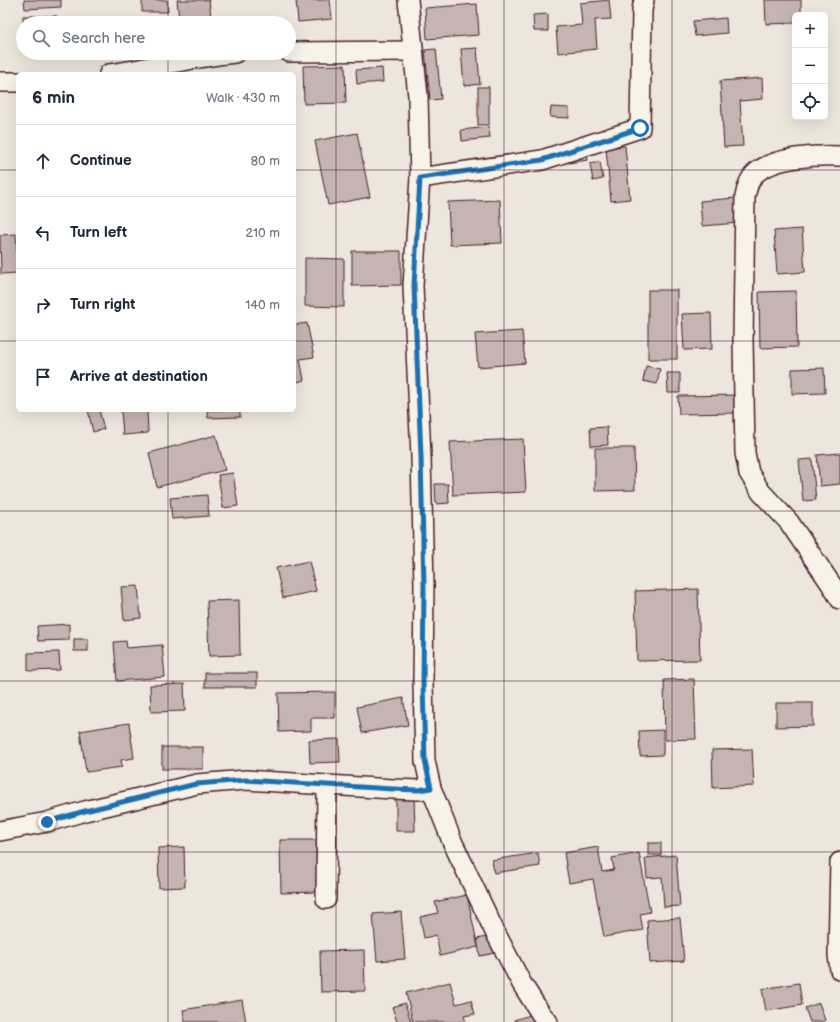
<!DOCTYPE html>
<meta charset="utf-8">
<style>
:root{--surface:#fff;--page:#f6f6f7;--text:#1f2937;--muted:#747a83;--line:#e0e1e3}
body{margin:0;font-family:"Balsamiq Sans",sans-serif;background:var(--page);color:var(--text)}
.controls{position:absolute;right:12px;top:12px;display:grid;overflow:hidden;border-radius:6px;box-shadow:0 4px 16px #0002}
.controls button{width:36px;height:36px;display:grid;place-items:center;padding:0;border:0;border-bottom:1px solid var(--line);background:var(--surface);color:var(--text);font:20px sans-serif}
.stop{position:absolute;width:12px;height:12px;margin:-9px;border:3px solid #1f6fb2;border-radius:50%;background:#fff}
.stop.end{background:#1f6fb2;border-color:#fff;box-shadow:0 1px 4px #0008}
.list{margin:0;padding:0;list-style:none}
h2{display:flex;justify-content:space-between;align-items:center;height:52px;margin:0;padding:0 16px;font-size:17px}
h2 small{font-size:13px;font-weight:400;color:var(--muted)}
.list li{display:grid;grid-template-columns:26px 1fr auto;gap:12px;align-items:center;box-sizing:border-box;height:72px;padding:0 16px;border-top:1px solid var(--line)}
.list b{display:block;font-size:15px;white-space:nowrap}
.list em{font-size:13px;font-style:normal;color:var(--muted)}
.icon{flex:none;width:22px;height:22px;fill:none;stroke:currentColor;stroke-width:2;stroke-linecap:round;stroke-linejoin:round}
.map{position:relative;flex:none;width:840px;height:1022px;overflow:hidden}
.search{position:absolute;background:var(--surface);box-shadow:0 4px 16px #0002;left:16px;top:16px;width:280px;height:44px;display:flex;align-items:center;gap:10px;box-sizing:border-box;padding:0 14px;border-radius:22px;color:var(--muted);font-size:15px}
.panel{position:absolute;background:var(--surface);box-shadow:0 4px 16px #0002;left:16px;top:72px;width:280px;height:340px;border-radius:6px}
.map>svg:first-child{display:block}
.building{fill:#c4b5b0;stroke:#4a1f2b}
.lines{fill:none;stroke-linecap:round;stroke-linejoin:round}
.minor-casing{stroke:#4a1f2b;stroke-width:22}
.minor{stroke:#f7f3e8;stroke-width:19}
.route{stroke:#1f6fb2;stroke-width:5}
.grid{fill:none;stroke:#4a1f2b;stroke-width:1;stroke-opacity:0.55}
</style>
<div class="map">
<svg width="840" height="1022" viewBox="0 0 840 1022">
<rect width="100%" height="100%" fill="#ece6dd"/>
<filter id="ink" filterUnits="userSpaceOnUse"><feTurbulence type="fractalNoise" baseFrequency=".025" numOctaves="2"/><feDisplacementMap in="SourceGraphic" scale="8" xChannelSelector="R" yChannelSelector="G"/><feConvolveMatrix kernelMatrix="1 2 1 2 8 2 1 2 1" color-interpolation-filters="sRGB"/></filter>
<g filter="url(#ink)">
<g class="building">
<path d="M24 0H61V7L25 9Z"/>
<path d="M142 0H167L168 12H142Z"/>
<path d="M177 0H209L211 17 179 20Z"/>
<path d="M296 0H330L332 19 298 22Z"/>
<path d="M609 0 611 19 595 20 597 49 558 53 556 27 582 25 580 3Z"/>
<path d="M765 0H801V15H795V23L766 24Z"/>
<path d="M477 4 479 35 427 39 425 8Z"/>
<path d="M548 14V31H534L533 15Z"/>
<path d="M23 16H57V23H23V31Z"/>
<path d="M726 18 727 33 695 36 693 21Z"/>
<path d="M477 48 480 84 464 86 461 49Z"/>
<path d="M436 49 441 99 430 100 425 50Z"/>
<path d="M345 65 346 103 304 104 303 66Z"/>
<path d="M382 68 383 82 357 84 356 70Z"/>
<path d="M762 78 763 99 740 101 743 146 724 147 720 81Z"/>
<rect x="478" y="87" width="11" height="38"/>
<path d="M551 107 569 108V118L550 117Z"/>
<path d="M489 127 490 138 462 141 461 130Z"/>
<path d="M357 133 370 197 328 205 315 141Z"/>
<path d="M625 146 630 199 611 201 606 148Z"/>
<path d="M586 150 588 160 569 163 567 153Z"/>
<path d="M600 162 603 179 593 181 590 164Z"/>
<path d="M736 198 738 223 702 226 700 201Z"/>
<path d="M500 200 502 243 450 245 448 202Z"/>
<path d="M802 229 805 272 777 274 774 231Z"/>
<path d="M16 234 18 273 1 274 0 235Z"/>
<path d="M352 251H401V285L352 286Z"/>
<path d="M305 258 344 259V307L305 306Z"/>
<rect x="648" y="290" width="29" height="69"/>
<path d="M796 291 797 347 760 348 759 292Z"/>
<path d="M711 313 712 349 684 350 682 314Z"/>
<path d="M307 323 314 357 300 359 304 380 294 383V325Z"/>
<path d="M522 331 525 363 478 367 475 334Z"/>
<path d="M646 366 660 369 657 384 643 381Z"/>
<path d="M824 368 825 393 792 394V369Z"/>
<path d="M667 373H680V393H668Z"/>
<path d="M739 395 740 413 679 414 678 396Z"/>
<path d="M88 410H99L104 429 93 432Z"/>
<path d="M121 410H147L148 433 123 435Z"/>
<path d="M207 410H240V417L208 418Z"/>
<path d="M607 427 608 445 591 446 590 428Z"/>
<path d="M216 435 225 470 157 487 149 453Z"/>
<path d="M523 439 526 492 453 495 450 442Z"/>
<path d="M595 448H634L635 490 595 491Z"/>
<path d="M840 453V484L820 486 817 455Z"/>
<path d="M812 459 816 500 803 501 799 460Z"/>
<path d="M233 473 238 506 223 508 218 475Z"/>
<path d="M435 484H448L449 503 436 504Z"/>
<path d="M207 495 209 516 172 519 170 498Z"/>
<path d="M309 561 316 591 283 598 276 568Z"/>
<path d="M138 586 141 618 124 620 121 587Z"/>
<path d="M698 589 700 660 637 661 635 591Z"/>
<path d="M239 600 240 655 209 656 207 601Z"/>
<path d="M69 624V640L38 641 37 626Z"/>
<rect x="74" y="639" width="14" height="12"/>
<path d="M126 641 127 648 162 645 165 677 117 681 114 642Z"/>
<path d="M59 652 60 670 28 671V653Z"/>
<rect x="205" y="673" width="52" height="14"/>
<path d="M694 679 696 739 665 740 664 680Z"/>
<path d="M184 684 185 711 151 712 150 685Z"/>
<path d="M335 692V718H311V731L279 732 278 693Z"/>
<path d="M403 698 408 725 362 733 357 707Z"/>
<path d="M776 703H813V726L776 727Z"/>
<path d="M129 723 134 758 121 760 122 767 86 772 80 731Z"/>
<path d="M663 730V755L640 756 639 731Z"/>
<path d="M339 739 340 762 310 763 309 740Z"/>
<rect x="162" y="747" width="41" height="22"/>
<path d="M752 749 754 786 713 788 712 750Z"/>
<path d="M414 796 415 831H396V797Z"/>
<path d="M280 840H317L318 892 281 893Z"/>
<rect x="648" y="843" width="13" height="12"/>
<path d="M184 847 185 887 159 888 158 848Z"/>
<path d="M598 847 602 872 614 870 612 858 639 853 650 912 640 914 643 930 604 937 593 879 569 883 564 853Z"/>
<path d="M538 853 540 866 494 873 492 860Z"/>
<path d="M676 855 680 906 664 907 662 877 647 878 645 858Z"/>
<path d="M467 895 478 947 440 956 436 935 424 938 420 917 438 913 435 902Z"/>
<path d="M401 912 405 959 377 961 373 914Z"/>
<path d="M680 918 684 961 650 963 647 920Z"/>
<path d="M491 936 495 953 480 956 477 939Z"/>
<path d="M364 950 365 991 321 992 320 951Z"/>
<path d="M450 982 456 1004 471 1000 475 1014 464 1016 466 1022H413L406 993Z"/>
<path d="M799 983 802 1005 766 1011 762 989Z"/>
<path d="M242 1000 246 1022H185L183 1010Z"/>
<path d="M405 1003 411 1022H397L392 1007Z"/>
<path d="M819 1003 825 1020 821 1022H810L805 1008Z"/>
<path d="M537 1013 539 1022H515L514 1020Z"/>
</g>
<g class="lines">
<defs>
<g id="minor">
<path d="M408 0 418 96 420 178 413 286 421 456 424 586 423 683 425 761 431 788 452 841 494 930 522 984 541 1014 548 1022"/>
<path d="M289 52 413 51"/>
<path d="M109 74C151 68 193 57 235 53"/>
<path d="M0 82H18"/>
<path d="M840 156C816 155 776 157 757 172 749 178 747 188 745 197L743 340 745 453 749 473 761 492 789 522 831 584 840 599"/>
<path d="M420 178 542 160 640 128 642 10 644 0"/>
<path d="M0 831 47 822 85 811 197 784 246 780 393 789 418 790 431 788"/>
<path d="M840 862 838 955 840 970"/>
<path d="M326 899 327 786"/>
</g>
</defs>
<use href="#minor" class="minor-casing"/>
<use href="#minor" class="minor"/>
</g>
</g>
<g class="lines" filter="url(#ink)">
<path class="route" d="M47 822 85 811 196 784 246 780 393 789 418 790 431 788 425 761 423 683 424 586 421 456 414 286 420 178 542 160 640 128"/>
</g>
<path class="grid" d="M168 0V23M336 0V1022M504 0V1022M672 0V1022M168 53V74M0 170H18M294 170H840M0 341H18M294 341H840M168 410V1022M0 511H840M0 681H840M0 852H840"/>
</svg>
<div class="controls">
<button>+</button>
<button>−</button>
<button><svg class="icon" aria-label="locate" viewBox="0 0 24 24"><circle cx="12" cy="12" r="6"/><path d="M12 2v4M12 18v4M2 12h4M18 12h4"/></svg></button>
</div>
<div class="stop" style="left:640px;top:128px"></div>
<div class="stop end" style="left:47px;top:822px"></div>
<div class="search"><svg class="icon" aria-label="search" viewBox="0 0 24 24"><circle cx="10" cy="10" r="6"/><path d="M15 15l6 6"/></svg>Search here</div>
<section class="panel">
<h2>6 min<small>Walk · 430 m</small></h2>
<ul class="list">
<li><svg class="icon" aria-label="ahead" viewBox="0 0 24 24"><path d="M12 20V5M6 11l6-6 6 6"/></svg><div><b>Continue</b></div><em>80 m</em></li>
<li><svg class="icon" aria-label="left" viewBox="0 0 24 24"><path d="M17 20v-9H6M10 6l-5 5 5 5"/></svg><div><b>Turn left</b></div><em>210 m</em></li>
<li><svg class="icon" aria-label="right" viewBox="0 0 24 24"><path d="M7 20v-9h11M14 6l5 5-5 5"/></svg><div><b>Turn right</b></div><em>140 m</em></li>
<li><svg class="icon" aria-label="arrive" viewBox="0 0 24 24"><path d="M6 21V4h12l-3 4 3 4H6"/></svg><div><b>Arrive at destination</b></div></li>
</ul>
</section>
</div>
